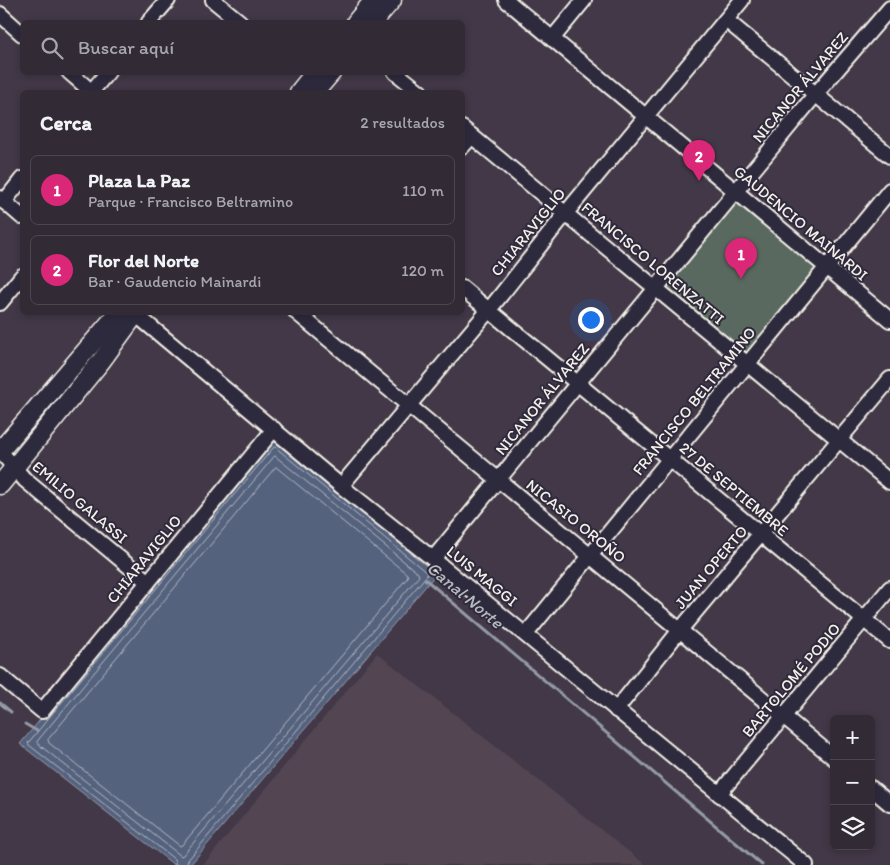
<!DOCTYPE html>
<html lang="es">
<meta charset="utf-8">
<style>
:root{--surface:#322a35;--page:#3a323d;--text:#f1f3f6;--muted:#a8a7ad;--line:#4d4650;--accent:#db2777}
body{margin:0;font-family:Itim,sans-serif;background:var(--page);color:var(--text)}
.controls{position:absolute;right:15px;bottom:15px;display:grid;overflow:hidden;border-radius:8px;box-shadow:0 2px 8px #0003}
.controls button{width:45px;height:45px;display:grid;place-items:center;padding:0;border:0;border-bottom:1px solid var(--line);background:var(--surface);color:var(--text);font:25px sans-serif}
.you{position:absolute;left:590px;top:319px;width:18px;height:18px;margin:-12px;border:4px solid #fff;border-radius:50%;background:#1a73e8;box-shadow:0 0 0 8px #1a73e833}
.badge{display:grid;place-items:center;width:32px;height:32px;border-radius:50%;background:var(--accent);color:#fff;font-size:16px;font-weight:700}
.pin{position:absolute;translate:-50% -41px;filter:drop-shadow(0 1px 2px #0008)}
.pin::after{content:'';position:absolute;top:26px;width:18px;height:15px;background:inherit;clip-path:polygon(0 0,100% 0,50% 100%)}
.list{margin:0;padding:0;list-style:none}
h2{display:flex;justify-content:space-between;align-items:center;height:65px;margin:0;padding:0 20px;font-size:21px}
h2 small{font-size:16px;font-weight:400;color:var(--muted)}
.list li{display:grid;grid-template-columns:32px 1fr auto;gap:15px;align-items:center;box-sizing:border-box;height:70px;margin:0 10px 10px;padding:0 10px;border:1px solid var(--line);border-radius:8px}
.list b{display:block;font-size:19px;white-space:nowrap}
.list p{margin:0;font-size:16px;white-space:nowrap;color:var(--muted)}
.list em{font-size:16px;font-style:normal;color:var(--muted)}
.icon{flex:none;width:28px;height:28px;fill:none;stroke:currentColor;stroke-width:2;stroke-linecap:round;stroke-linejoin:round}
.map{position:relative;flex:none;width:890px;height:865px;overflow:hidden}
.search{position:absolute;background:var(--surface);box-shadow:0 2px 8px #0003;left:20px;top:20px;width:445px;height:55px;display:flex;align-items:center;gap:12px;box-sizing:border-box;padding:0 18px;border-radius:8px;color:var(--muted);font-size:19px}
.panel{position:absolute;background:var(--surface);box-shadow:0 2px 8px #0003;left:20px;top:90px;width:445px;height:225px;border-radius:8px}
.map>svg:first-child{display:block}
.built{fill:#524551}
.green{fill:#5a695f;stroke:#a7ada4}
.water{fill:#55627e;stroke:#959ba8}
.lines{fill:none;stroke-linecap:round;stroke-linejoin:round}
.shore{stroke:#b4b8be;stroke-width:1}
.stream{stroke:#959ba8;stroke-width:3}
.minor-casing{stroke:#f4f1e8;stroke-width:18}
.major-casing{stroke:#f4f1e8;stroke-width:21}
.minor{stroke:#2f2a3d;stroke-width:14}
.major{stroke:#2f2a3d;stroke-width:18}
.labels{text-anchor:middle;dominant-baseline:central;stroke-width:4;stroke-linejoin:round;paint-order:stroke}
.street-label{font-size:16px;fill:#f4f1e8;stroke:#2f2a3d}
.water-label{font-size:18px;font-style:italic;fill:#b4b8be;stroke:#2f2a3d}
</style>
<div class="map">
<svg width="890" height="865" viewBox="0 0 890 865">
<rect width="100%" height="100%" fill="#423847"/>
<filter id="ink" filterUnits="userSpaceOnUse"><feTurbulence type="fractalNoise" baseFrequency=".02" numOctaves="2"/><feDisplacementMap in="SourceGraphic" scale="10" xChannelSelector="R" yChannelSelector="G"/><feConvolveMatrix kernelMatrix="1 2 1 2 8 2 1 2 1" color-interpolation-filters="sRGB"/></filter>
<g filter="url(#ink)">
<path class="built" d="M377 653 646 865H203Z"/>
<g class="green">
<path d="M735 200 820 269 747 358 663 289Z"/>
<path d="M117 321 122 325 18 450 13 446Z"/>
</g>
<path class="water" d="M274 439 436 574 190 865H174L20 744Z"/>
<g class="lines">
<g class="shore">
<path d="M275 456 418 573 419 576 183 855 181 856 38 744 37 742Z"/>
<path d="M276 467 407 574 408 577 182 845 180 846 49 743 48 740Z"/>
<path d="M176 865 174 859 29 745 28 743 273 448 275 447 427 573V575L188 860 186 865"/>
</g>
<g class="stream">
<path d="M425 579 762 865"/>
<path d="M0 703 11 712"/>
<path d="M25 724 37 731"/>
</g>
<defs>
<g id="minor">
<path d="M213 0 240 22"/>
<path d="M506 0 890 320"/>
<path d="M0 14 22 34"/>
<path d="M726 20 890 156"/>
<path d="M149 22 168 0"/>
<path d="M552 39 584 0"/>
<path d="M69 72 92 92"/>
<path d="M395 72 420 92"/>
<path d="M91 92 108 72"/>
<path d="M462 128 890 482"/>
<path d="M462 147 472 136"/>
<path d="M0 198 22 217"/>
<path d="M4 202 22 179"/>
<path d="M462 288 890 641"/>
<path d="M0 303 22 276"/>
<path d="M133 312 341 486 433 559 806 865"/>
<path d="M296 312 834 758"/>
<path d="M0 451 25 480 148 582"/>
<path d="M341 486 489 310 566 213 742 0"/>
<path d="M433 559 815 95 890 8"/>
<path d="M526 634 890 190"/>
<path d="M0 676 42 711 274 429"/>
<path d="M616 710 680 630 890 379"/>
<path d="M871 788 890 804"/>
<path d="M719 794 890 588"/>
</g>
<g id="major">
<path d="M356 22 374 0"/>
<path d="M373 22 392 0"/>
<path d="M299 92 315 72"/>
<path d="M315 92 332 72"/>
<path d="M0 451 119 312"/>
<path d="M0 485 102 360 137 312"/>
</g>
</defs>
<use href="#minor" class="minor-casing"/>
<use href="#major" class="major-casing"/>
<use href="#minor" class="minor"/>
<use href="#major" class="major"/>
</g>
</g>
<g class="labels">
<g class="street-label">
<text transform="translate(800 87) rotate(-50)">NICANOR ÁLVAREZ</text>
<text transform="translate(801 223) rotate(40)">GAUDENCIO MAINARDI</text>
<text transform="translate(528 232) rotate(-51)">CHIARAVIGLIO</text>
<text transform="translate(653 263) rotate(40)">FRANCISCO LORENZATTI</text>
<text transform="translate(542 399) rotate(-51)">NICANOR ÁLVAREZ</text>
<text transform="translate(694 401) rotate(-51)">FRANCISCO BELTRAMINO</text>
<text transform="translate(734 489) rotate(40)">27 DE SEPTIEMBRE</text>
<text transform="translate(80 502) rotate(40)">EMILIO GALASSI</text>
<text transform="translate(576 521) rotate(39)">NICASIO OROÑO</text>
<text transform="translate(144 559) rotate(-51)">CHIARAVIGLIO</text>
<text transform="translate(711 567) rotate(-50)">JUAN OPERTO</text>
<text transform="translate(482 576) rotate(39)">LUIS MAGGI</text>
<text transform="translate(791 680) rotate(-50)">BARTOLOMÉ PODIO</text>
</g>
<g class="water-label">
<text transform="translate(465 595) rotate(40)">Canal Norte</text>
</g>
</g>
</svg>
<div class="controls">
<button>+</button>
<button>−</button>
<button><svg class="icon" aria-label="layers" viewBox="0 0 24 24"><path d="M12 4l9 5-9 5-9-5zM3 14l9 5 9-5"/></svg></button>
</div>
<div class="you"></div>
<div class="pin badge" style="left:741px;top:279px">1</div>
<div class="pin badge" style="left:699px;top:181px">2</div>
<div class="search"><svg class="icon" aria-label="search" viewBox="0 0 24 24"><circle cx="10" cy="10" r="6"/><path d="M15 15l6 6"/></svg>Buscar aquí</div>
<section class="panel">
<h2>Cerca<small>2 resultados</small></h2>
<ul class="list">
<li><span class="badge">1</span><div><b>Plaza La Paz</b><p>Parque · Francisco Beltramino</p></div><em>110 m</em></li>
<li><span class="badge">2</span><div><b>Flor del Norte</b><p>Bar · Gaudencio Mainardi</p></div><em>120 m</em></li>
</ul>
</section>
</div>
